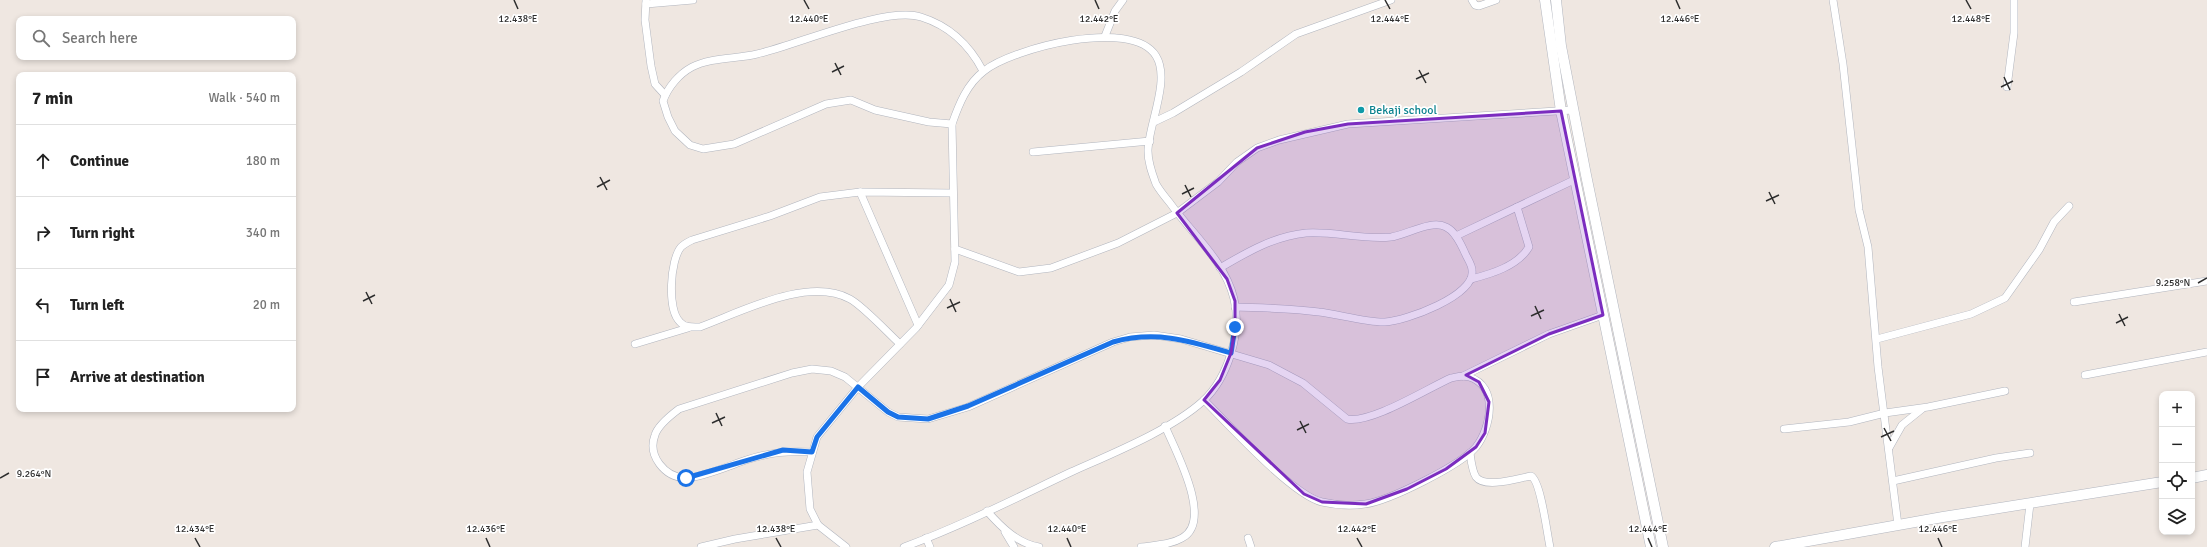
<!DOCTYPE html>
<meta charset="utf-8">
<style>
:root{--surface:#fff;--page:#f2f2f2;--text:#222;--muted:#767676;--line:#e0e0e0}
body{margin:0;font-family:Signika,sans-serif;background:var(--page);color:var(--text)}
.controls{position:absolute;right:12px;bottom:12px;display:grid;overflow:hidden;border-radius:8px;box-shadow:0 2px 6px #0003}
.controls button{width:36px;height:36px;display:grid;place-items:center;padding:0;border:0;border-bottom:1px solid var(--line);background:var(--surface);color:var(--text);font:20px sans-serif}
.stop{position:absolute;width:12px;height:12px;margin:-9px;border:3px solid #1a73e8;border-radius:50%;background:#fff}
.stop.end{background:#1a73e8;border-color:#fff;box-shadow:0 1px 4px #0008}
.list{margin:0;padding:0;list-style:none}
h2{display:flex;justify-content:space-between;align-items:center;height:52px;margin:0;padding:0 16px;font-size:17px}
h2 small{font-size:13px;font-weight:400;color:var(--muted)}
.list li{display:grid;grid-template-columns:26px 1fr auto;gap:12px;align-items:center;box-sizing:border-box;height:72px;padding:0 16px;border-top:1px solid var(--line)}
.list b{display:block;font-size:15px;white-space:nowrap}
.list em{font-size:13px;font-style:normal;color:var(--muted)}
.icon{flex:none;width:22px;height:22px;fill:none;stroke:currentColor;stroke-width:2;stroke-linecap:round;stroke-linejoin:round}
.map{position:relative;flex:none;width:2207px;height:547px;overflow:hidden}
.search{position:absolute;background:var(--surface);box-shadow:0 2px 6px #0003;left:16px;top:16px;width:280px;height:44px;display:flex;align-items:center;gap:10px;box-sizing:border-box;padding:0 14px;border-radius:8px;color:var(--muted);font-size:15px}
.panel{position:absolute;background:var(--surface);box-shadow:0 2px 6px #0003;left:16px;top:72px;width:280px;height:340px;border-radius:8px}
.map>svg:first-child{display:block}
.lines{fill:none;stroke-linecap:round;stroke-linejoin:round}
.minor-casing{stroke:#b1b5be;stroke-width:8}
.secondary-casing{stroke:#b1b5be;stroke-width:11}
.minor{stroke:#fff;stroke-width:7}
.secondary{stroke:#fff;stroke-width:10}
.route{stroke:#1a73e8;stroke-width:5}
.marked{fill:#7b2cbf;fill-opacity:0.2;stroke:#7b2cbf;stroke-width:3;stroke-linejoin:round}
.ticks{fill:none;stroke:#2e2e2e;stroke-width:1.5}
.culture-dot{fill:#0f9aa8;stroke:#fff;stroke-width:1.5}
.labels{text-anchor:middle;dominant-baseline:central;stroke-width:3.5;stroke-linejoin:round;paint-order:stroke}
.culture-label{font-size:12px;fill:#0d838f;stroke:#fff;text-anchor:start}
.ticks-label{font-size:10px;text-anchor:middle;fill:#2e2e2e;stroke:#fff;stroke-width:3.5;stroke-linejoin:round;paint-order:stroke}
</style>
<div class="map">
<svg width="2207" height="547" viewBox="0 0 2207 547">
<rect width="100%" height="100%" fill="#efe7e1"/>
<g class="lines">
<defs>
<g id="minor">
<path d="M646 0 645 20 651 66 655 84 665 95"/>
<path d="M1472 0 1475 5 1479 6 1496 0"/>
<path d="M1833 0 1843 64 1859 210 1868 247 1878 367 1898 525"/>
<path d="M646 4 693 0"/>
<path d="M1105 36 1115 11 1123 0"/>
<path d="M2007 87 2014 33V0"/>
<path d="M1154 122 1173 113 1241 72 1296 34 1391 0"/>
<path d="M952 124 929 122 875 110 851 100 826 104 734 144 703 149 690 145 675 131 668 117 663 101C668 87 679 74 692 67 711 57 737 59 757 54 797 45 885 6 921 17 950 26 970 46 983 71"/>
<path d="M1033 152 1150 141"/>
<path d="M860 192 918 325"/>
<path d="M1456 236 1576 179"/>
<path d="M955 249 1019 272 1051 268 1118 243 1177 213 1218 182 1237 162 1257 148 1279 140 1348 124 1573 110"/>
<path d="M1220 268C1247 252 1275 236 1306 233 1334 231 1362 240 1391 237 1406 235 1432 219 1446 227 1455 231 1461 244 1465 253 1467 258 1472 265 1472 270 1476 296 1405 321 1385 322 1369 323 1337 314 1319 312 1291 308 1263 308 1235 307"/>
<path d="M1471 279C1491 274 1518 266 1529 247L1517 207"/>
<path d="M2074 302 2207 281"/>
<path d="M1877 339 1971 314 2005 298 2039 250 2054 222 2069 206"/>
<path d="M635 344 688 328"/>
<path d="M900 344C888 333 863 306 850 299 808 276 741 312 700 327 693 327 685 328 680 322 667 310 670 260 681 247 684 244 688 242 692 240L770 216 820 197 860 192 953 193"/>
<path d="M2085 375 2207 352"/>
<path d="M1463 376 1549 334 1603 315"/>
<path d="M1784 429 1849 422 1885 413 1928 407 2005 391"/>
<path d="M1889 448 1902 425 1922 409"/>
<path d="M812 452C787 451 771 452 746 460 731 465 701 478 685 478 665 477 647 456 655 435 658 425 671 415 679 409L792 373 812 369 831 371 845 377 888 412 898 417 928 419 968 407 1113 342 1130 337 1154 335 1181 339 1269 365 1303 383 1347 419C1371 424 1426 389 1451 378 1456 377 1463 375 1469 377 1499 386 1491 428 1476 447 1461 465 1389 501 1365 504 1352 506 1335 505 1322 502 1292 495 1228 424 1204 400"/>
<path d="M1470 453C1471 460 1472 471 1476 477 1485 489 1519 478 1531 476 1541 481 1547 534 1550 547"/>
<path d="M1893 481 1996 458 2030 453"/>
<path d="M987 511C1001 527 1017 543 1039 547"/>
<path d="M1005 532 1014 547"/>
<path d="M926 538 930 547"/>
<path d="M1248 538 1251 547"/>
<path d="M701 547 735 539 818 525"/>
<path d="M846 547 818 525 810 509 807 472 817 437 858 387 916 328 949 285 955 262 952 124C959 104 967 84 984 71 1013 48 1132 17 1156 56 1171 80 1148 126 1148 151 1148 163 1152 173 1156 184 1160 191 1165 197 1170 203 1192 234 1225 261 1234 299 1242 332 1228 378 1203 401 1171 430 1111 454 1071 472 1016 498 961 526 904 547"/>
<path d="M1141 547C1155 545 1170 545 1182 538 1214 521 1175 450 1165 426"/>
<path d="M2025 547 2030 504"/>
</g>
<g id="secondary">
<path d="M1545 0 1561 111 1651 547"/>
<path d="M1556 0 1561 46 1586 175 1663 547"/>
<path d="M2192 478 2207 475"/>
<path d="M1775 547 1943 517 2162 482"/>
</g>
</defs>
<use href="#minor" class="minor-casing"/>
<use href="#secondary" class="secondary-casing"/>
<use href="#minor" class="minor"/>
<use href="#secondary" class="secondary"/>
</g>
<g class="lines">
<path class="route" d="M686 478 783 450 812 452 817 437 858 387 888 412 898 417 928 419 968 406 1113 342C1156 330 1190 341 1231 353L1235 327"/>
</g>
<path class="marked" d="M1561 111 1603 315 1549 334 1466 375 1479 382 1489 402 1485 433 1476 447 1446 469 1407 489 1366 504 1322 502 1304 494 1204 400 1220 380 1231 353 1235 327V301L1227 279 1177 213 1257 148 1305 132 1348 124Z"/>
<path class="ticks" d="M514 0 518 9M804 0 809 9M1095 0 1099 9M1385 0 1390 9M1676 0 1680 9M1966 0 1971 9M835 63 841 75M1419 70 1426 83M832 72 844 66M2004 77 2010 90M1416 79 1429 73M2001 87 2013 81M600 177 607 190M1185 185 1191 197M597 187 610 180M1769 192 1775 204M1182 194 1194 188M1766 201 1779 195M2198 283 2207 278M366 292 372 304M950 299 956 312M363 301 375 295M1535 306 1541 319M947 308 960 302M2119 314 2125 326M1531 316 1544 310M2116 323 2128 317M716 413 722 426M1300 421 1306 433M712 423 725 417M1884 428 1891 441M1297 430 1309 424M1881 437 1894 431M0 478 9 473M195 538 200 547M486 538 490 547M776 538 781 547M1067 538 1071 547M1357 538 1362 547M1648 538 1652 547M1938 538 1942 547"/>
<circle class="culture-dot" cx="1361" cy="110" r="4"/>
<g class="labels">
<g class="culture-label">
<text x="1369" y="110">Bekaji school</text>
</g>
</g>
<g class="ticks-label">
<text x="518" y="22">12.438°E</text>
<text x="809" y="22">12.440°E</text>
<text x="1099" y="22">12.442°E</text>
<text x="1390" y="22">12.444°E</text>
<text x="1680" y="22">12.446°E</text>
<text x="1971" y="22">12.448°E</text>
<text x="2173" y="286">9.258°N</text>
<text x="34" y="477">9.264°N</text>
<text x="195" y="532">12.434°E</text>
<text x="486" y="532">12.436°E</text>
<text x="776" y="532">12.438°E</text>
<text x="1067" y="532">12.440°E</text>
<text x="1357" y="532">12.442°E</text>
<text x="1648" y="532">12.444°E</text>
<text x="1938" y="532">12.446°E</text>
</g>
</svg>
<div class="controls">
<button>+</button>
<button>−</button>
<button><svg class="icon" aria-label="locate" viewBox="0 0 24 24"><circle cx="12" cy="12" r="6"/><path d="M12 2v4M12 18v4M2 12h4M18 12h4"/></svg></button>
<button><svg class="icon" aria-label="layers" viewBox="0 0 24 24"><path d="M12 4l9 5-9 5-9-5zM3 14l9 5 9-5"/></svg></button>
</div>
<div class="stop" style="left:686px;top:478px"></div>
<div class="stop end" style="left:1235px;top:327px"></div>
<div class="search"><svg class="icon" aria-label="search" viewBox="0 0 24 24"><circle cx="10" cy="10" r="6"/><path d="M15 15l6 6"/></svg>Search here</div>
<section class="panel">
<h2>7 min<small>Walk · 540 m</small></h2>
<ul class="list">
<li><svg class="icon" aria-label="ahead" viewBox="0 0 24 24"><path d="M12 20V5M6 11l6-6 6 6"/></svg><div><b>Continue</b></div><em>180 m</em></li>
<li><svg class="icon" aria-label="right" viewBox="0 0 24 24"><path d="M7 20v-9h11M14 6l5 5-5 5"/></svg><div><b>Turn right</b></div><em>340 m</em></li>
<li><svg class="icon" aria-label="left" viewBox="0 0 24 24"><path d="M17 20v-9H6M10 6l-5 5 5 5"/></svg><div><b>Turn left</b></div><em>20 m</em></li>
<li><svg class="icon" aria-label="arrive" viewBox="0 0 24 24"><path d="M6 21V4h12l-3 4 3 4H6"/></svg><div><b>Arrive at destination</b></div></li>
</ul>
</section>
</div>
